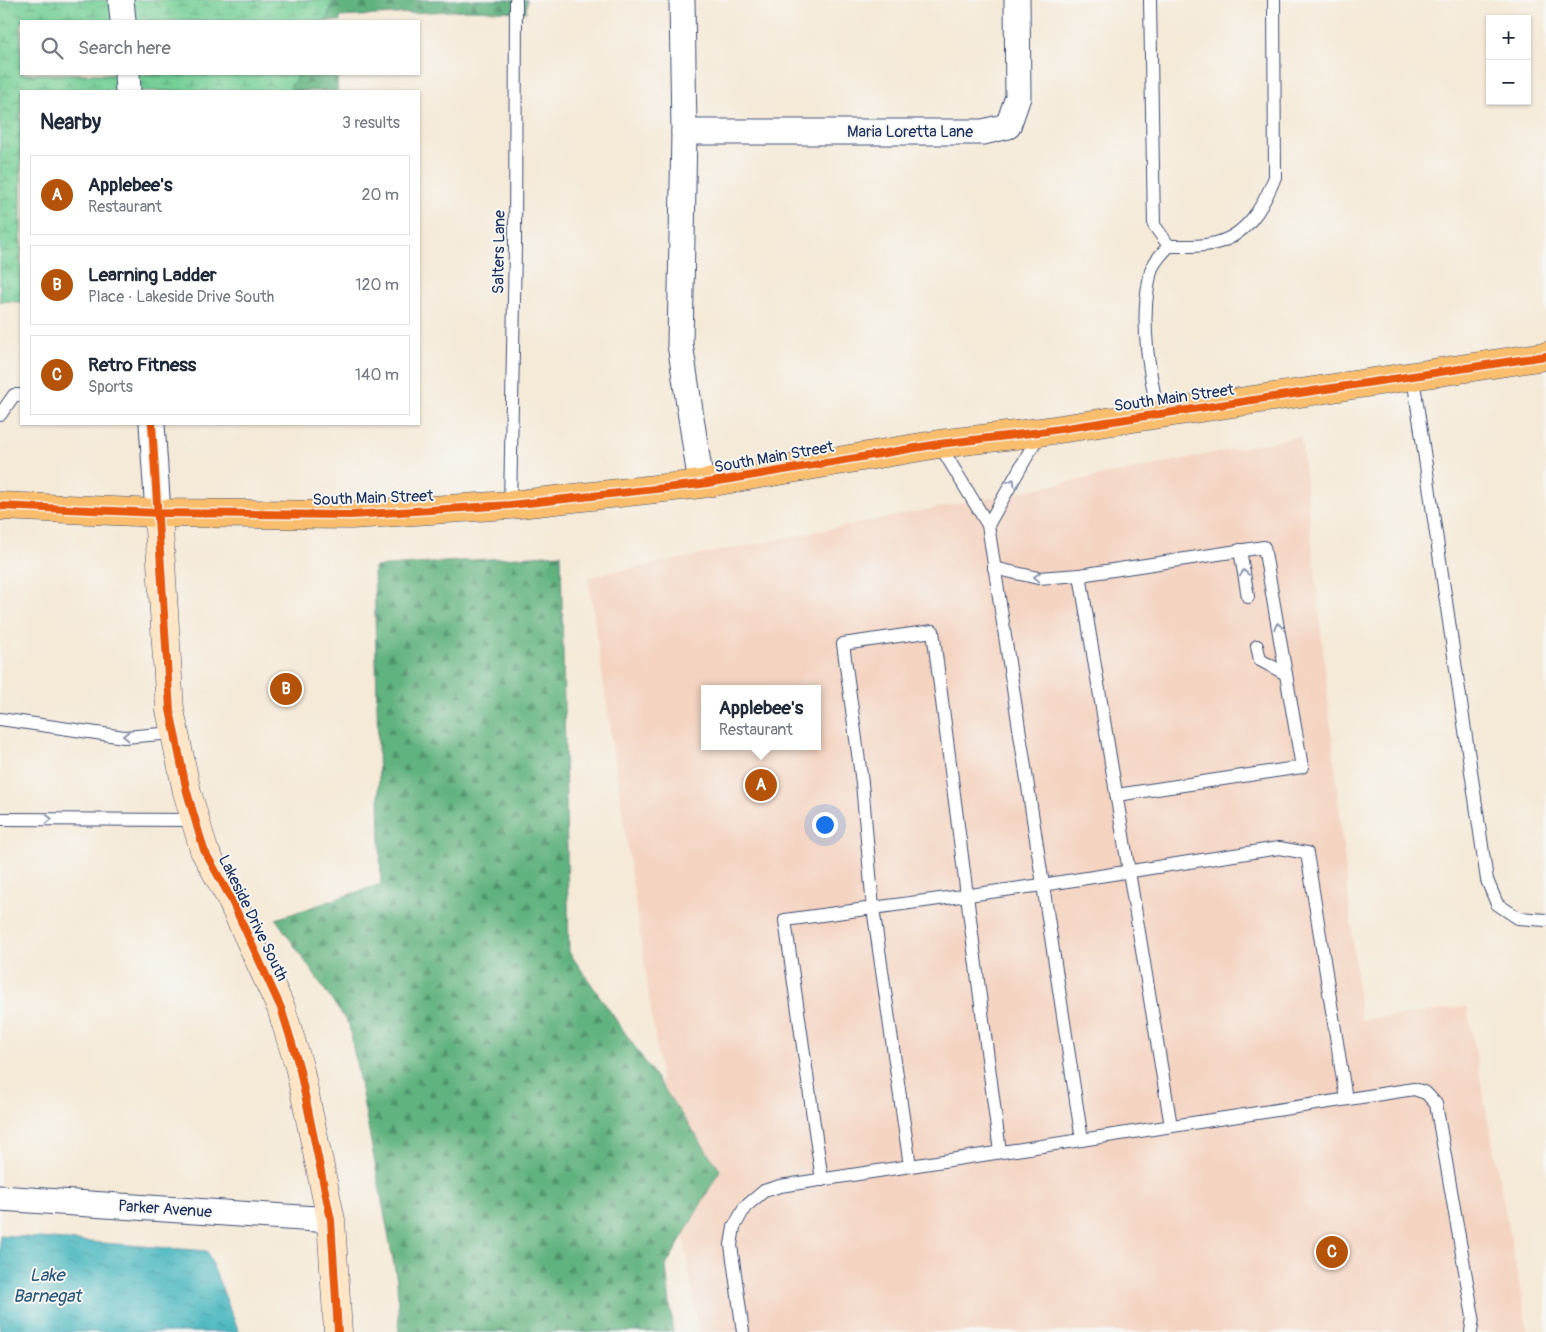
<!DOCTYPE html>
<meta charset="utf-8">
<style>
:root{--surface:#fff;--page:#f2f2f3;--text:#1f2937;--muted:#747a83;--line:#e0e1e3;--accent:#b45309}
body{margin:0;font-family:Pangolin,sans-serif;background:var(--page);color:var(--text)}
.controls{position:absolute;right:15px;top:15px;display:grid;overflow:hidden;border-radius:0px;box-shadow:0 1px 4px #0004}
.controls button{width:45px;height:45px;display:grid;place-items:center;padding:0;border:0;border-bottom:1px solid var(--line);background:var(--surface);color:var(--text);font:25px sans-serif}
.you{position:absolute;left:824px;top:824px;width:18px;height:18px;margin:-12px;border:4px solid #fff;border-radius:50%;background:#1a73e8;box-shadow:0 0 0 8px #1a73e833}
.badge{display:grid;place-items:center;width:32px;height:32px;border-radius:50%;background:var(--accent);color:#fff;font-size:16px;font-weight:700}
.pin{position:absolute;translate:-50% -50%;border:2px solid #fff;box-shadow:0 1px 5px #0006}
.popup{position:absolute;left:701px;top:685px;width:120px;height:65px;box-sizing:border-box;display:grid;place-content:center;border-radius:0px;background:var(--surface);filter:drop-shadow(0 1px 4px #0005);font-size:16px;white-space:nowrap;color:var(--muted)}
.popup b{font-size:19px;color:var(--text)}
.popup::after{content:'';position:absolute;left:50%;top:100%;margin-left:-10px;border:10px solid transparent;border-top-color:var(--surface)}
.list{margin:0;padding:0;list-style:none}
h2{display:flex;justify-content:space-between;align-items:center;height:65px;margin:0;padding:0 20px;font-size:21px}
h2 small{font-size:16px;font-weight:400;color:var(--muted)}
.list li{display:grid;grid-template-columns:32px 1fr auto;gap:15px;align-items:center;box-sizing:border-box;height:80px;margin:0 10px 10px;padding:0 10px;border:1px solid var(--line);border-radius:0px}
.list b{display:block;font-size:19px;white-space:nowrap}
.list p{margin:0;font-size:16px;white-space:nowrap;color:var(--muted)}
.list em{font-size:16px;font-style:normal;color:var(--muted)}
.icon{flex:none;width:28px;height:28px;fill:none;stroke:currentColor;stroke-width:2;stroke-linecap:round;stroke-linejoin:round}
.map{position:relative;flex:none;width:1546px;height:1332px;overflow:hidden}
.search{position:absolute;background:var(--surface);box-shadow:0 1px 4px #0004;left:20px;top:20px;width:400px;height:55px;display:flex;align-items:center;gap:12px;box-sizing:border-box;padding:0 18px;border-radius:0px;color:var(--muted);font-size:19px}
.panel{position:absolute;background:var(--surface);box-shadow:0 1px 4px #0004;left:20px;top:90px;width:400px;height:335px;border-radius:0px}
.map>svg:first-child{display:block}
.built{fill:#f4d3c0;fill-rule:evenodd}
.forest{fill:url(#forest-firs);stroke:#3e706e}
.wetland{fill:url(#wetland-marsh);stroke:#487f7a}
.water{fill:url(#water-ripples);stroke:#32738e}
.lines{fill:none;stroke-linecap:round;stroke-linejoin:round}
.lane-casing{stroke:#3c4b70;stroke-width:14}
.street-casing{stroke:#3c4b70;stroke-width:27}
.secondary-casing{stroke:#3c4b70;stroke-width:29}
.highway-casing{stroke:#3c4b70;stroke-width:29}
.lane{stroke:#fff;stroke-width:12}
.street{stroke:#fff;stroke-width:25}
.secondary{stroke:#fde5c5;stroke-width:28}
.highway{stroke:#f9be6d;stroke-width:28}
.cycleway-casing{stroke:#f6f6f2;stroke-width:11}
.cycleway{stroke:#e8590c;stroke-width:8}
.oneway{stroke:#8d97ae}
.labels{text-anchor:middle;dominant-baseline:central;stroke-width:4;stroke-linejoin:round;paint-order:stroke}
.street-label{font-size:16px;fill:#1b2f5e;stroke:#f6f6f2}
.water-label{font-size:18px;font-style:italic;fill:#28587b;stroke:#f6f6f2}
</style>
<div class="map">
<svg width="1546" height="1332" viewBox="0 0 1546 1332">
<defs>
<pattern id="forest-firs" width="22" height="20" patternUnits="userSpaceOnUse" patternTransform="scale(1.25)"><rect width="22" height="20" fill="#60b27f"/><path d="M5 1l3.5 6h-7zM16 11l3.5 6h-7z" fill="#4e916b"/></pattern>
<pattern id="wetland-marsh" width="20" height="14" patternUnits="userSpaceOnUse" patternTransform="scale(1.25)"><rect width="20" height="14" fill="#75cf96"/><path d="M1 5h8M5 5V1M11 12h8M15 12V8" fill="none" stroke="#5fa87e"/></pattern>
<pattern id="water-ripples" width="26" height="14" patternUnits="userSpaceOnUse" patternTransform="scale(1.25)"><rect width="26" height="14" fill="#48b7bf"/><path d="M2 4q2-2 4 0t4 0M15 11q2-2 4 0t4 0" fill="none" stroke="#3b959e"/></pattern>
</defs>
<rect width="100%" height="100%" fill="#f6f6f2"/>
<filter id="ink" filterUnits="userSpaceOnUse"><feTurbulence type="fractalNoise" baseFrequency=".02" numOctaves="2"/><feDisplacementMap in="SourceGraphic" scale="10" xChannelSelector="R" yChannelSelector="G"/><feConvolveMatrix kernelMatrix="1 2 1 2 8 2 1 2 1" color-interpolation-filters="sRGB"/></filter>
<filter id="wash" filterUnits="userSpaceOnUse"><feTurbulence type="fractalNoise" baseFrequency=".0096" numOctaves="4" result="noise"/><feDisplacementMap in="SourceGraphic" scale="20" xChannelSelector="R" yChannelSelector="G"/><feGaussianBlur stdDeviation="1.12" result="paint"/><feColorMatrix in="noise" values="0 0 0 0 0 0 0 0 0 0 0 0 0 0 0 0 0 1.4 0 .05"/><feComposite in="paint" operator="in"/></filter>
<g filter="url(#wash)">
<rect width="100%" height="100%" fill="#f5e9d7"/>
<path class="built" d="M1301 436 1361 1020 1467 1007 1528 1332H698L588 577ZM705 689H817V746H705Z"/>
<g class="forest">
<path d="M335 0H527L526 12 468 10 340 17V21H325Z"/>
<path d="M298 74H338L337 91H289Z"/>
<path d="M561 554 569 952 720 1170 666 1266 673 1332H399L397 1281 349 1025 276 919 381 884 374 567Z"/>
</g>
<path class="wetland" d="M0 0H335L325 21H21V74H298L289 91H21V302L0 301Z"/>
<path class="water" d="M0 1235 207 1251 239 1332H0Z"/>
</g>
<g filter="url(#ink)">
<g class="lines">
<defs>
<g id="lane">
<path d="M1150 0 1154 225 1169 246"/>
<path d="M1413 377 1487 880 1497 904 1518 918 1546 920"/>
<path d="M0 415 14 395H21"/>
<path d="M1158 415C1150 373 1141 329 1148 287 1149 281 1150 274 1152 268 1156 260 1162 253 1169 246 1182 246 1198 247 1211 244 1246 238 1263 207 1275 177L1274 0"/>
<path d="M939 444 988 525 1082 1140"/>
<path d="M510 505 515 247 516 0"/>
<path d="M988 525 1040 433"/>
<path d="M1240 550 1248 597"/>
<path d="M994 568 1038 578 1080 575"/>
<path d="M1257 646 1260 660 1286 674"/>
<path d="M0 719 124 737 174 733"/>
<path d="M1117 795 1302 767 1264 547 1080 575 1171 1126"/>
<path d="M0 819 196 820"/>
<path d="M910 1166 873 908 862 783 843 644 933 631 1000 1152"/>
<path d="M822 1180 785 920 1042 885 1279 848 1307 853 1346 1099"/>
<path d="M743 1332 731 1245 734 1227 745 1207 764 1191 780 1186 1414 1089 1426 1093 1436 1104 1473 1317 1471 1332"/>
</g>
<g id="street">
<path d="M121 0 123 21"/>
<path d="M682 0 684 132 680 344 701 484"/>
<path d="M127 74 128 91"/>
<path d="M684 132H983L1008 126 1018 97 1017 0"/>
<path d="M152 424 158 513"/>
<path d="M0 1198 331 1220"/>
</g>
<path id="secondary" d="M158 513 170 710 187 792 204 850 230 897 281 1008 299 1066 331 1220 338 1332"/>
<path id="highway" d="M0 506 158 513 351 515 510 505 701 484 939 444 1040 432 1546 356"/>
</defs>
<use href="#lane" class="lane-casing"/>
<use href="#street" class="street-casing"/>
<use href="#secondary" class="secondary-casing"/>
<use href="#highway" class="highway-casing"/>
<use href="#lane" class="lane"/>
<use href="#street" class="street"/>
<use href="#secondary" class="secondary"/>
<use href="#highway" class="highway"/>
<defs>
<g id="cycleway">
<path d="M152 424 170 710 187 792 204 850 230 897 281 1008 299 1066 331 1220 338 1332"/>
<path d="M0 506 158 513 351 515 510 505 701 484 939 444 1040 432 1546 356"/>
</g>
</defs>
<use href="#cycleway" class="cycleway-casing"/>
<use href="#cycleway" class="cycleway"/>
</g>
<defs><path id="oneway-chevron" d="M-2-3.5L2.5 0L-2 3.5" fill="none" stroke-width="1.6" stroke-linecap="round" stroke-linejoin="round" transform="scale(1.25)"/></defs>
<g class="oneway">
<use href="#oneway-chevron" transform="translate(1012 482) rotate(-61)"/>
<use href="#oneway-chevron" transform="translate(1244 573) rotate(-99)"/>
<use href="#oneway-chevron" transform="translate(1037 577) rotate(-175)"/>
<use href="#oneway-chevron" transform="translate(1278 626) rotate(-100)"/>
<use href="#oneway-chevron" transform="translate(126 736) rotate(-180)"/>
<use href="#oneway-chevron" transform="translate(49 819)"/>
</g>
</g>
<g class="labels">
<g class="street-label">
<text x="910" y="132">Maria Loretta Lane</text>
<text transform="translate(499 252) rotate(-89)">Salters Lane</text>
<text transform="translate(1174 398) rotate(-8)">South Main Street</text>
<text transform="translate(774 457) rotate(-10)">South Main Street</text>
<text transform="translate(373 498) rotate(-2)">South Main Street</text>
<text transform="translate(253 918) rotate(64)">Lakeside Drive South</text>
<text transform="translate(165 1209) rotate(4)">Parker Avenue</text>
</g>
<g class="water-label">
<text x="47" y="1275">Lake<tspan x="47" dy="21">Barnegat</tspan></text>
</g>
</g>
</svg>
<div class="controls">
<button>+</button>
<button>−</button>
</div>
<div class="you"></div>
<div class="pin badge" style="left:761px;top:785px">A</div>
<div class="popup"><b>Applebee's</b>Restaurant</div>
<div class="pin badge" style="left:286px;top:689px">B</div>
<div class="pin badge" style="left:1332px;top:1252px">C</div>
<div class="search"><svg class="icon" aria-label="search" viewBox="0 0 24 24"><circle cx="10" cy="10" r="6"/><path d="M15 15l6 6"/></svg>Search here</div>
<section class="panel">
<h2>Nearby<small>3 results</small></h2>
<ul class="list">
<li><span class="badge">A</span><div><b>Applebee's</b><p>Restaurant</p></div><em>20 m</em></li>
<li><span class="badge">B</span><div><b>Learning Ladder</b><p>Place · Lakeside Drive South</p></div><em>120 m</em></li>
<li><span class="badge">C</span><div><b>Retro Fitness</b><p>Sports</p></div><em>140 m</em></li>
</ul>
</section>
</div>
